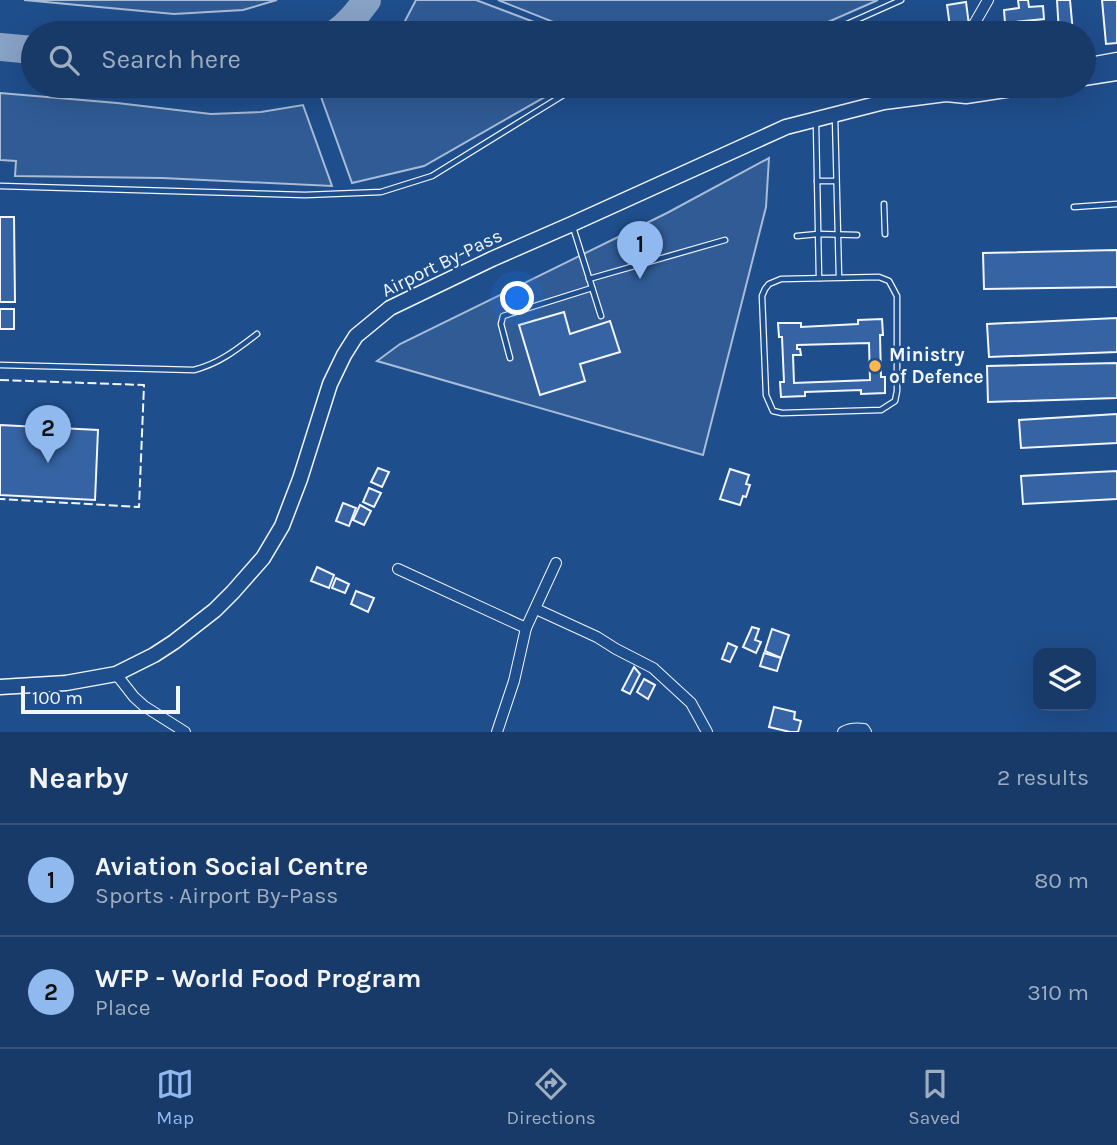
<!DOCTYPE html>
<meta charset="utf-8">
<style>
:root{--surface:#173a69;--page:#20416f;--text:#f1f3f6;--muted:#9eadc0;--line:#36547d;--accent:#90b9f0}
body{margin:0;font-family:Karla,sans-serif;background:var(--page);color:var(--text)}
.controls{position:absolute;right:21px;bottom:21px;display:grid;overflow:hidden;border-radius:14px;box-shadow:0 7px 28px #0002}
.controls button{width:63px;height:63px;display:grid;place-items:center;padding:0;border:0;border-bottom:2px solid var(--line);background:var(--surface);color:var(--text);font:35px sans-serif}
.scale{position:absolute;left:21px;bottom:18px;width:159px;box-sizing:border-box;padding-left:7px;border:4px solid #f2f6ff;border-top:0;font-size:19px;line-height:24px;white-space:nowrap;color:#f2f6ff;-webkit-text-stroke:5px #1f4e8c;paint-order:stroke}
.you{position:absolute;left:518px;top:299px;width:24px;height:24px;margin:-18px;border:5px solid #fff;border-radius:50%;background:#1a73e8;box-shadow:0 0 0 10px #1a73e833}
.badge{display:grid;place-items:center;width:46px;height:46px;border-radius:50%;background:var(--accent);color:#111;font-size:23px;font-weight:700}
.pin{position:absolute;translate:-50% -58px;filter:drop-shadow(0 2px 4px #0008)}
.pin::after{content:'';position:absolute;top:37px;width:24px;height:21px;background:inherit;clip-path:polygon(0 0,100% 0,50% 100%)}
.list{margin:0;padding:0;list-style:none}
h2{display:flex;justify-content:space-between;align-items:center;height:91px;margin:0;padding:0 28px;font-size:30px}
h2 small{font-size:23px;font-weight:400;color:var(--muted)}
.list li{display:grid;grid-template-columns:46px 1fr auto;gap:21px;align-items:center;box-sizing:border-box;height:112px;padding:0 28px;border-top:2px solid var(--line)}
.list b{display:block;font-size:26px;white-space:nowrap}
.list p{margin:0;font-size:23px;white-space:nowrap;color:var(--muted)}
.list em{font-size:23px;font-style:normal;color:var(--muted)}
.icon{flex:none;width:38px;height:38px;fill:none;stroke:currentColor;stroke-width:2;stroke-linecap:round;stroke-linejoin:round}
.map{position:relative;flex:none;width:1117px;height:732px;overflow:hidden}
.search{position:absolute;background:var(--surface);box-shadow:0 7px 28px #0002;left:21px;right:21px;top:21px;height:77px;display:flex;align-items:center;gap:18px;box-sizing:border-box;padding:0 24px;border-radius:38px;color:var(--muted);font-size:26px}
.sheet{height:315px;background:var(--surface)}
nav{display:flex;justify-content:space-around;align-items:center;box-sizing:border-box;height:98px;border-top:2px solid var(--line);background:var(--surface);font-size:19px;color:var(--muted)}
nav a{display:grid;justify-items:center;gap:4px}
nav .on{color:var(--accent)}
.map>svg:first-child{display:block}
.built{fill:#305b95;stroke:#a8bbd7;stroke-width:2}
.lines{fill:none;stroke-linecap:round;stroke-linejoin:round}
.taxiway{stroke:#88a2c6;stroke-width:28}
.building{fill:#3563a3;stroke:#f2f6ff;stroke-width:2;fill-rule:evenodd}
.lane-casing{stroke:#f2f6ff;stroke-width:7}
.street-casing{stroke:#f2f6ff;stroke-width:12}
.secondary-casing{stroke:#f2f6ff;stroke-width:17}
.lane{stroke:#1f4e8c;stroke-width:4.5}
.street{stroke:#1f4e8c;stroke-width:10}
.secondary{stroke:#1f4e8c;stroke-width:14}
.fence{stroke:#f2f6ff;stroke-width:2;stroke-dasharray:9 3.5;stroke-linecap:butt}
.poi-dot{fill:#ffb74d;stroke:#1f4e8c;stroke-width:2.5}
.labels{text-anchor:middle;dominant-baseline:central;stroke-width:5;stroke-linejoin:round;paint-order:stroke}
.street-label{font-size:19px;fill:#f2f6ff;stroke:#1f4e8c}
.poi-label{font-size:19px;font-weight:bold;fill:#f2f6ff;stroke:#1f4e8c;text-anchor:start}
</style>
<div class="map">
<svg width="1117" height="732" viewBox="0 0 1117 732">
<rect width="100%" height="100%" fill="#1f4e8c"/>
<g class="built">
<path d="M24 0H277L243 10 174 14Z"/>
<path d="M416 0H476L563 33H395L404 23Z"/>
<path d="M498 0H878L803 33H581Z"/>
<path d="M333 86H564L424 166 352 183 320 94Z"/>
<path d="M0 93 117 103 211 114 261 112 303 105 332 186 162 178 15 176 16 161 0 160Z"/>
<path d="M769 158 766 207 703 455 377 361 400 344 667 213Z"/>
</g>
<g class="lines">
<g class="taxiway">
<path d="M336 33C349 24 358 12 367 0"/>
<path d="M0 47 33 50"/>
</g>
</g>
<g class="building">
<path d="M1018 0H1028L1029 7 1043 6 1044 19 1005 23 1004 10 1019 8Z"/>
<path d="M1057 0H1070L1073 33H1059Z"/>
<path d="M1102 0H1117V43L1106 44Z"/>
<path d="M966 2 969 25 950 27 947 5Z"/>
<path d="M0 217H14L15 302H0Z"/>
<path d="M1117 250V287L984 289 983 253Z"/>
<rect x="0" y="309" width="14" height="20"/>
<path d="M564 312 570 334 610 321 620 352 580 364 585 381 540 395 519 325Z"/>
<path d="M1117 318V352L989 357 987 324Z"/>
<path d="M882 319 883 335H880L881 377H885V393L861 394V390L805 392V396L781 397 780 382H784L782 337H779L778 323H801V327L858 324V320ZM869 343 870 380 794 383 793 355H801L800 349H797V345Z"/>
<path d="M1117 363V398L988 402 987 366Z"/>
<path d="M1117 414V443L1021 448 1019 420Z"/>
<path d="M0 425 98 430 95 500 0 495Z"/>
<path d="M378 468 389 472 382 487 371 482Z"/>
<path d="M730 469 749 475 746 484 750 485 746 497 743 496 740 505 720 499Z"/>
<path d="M1117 471V499L1023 504 1021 476Z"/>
<path d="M369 488 381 493 374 507 363 502Z"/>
<path d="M343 503 356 508 349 526 336 521Z"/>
<path d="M360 505 371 511 364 525 353 520Z"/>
<path d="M317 567 334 575 329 588 311 581Z"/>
<path d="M336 578 349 584 345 593 332 588Z"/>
<path d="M356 591 374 598 368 612 351 604Z"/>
<path d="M752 627 759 629 755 640 761 642 756 653 743 647Z"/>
<path d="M772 629 789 635 781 658 765 651Z"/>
<path d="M728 643 737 647 730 662 722 659Z"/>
<path d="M764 653 781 658 777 671 760 666Z"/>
<path d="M634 667 640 674 630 694 622 690Z"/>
<path d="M644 679 655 685 648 699 637 692Z"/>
<path d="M774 707 795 712 794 719 801 721 798 732H790L769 727Z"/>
</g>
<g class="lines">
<defs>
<g id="lane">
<path d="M827 33 901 0"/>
<path d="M835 117 839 277"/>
<path d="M816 124 819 278"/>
<path d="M817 181H836"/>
<path d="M0 186 305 195 381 192 432 176 578 86"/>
<path d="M884 204 885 234"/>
<path d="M1074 207 1117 204"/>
<path d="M573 227 601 316"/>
<path d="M797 236 818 234 857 235"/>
<path d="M879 277 889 281 897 296V391L895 401 881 410 782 413 773 411 766 395 762 296 765 289 769 284 781 279Z"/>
<path d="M589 279 725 240"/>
<path d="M510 358 501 324 503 316 592 288"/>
<path d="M0 365 194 370C220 363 236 350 257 334"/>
</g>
<g id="street">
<path d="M969 33 988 0"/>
<path d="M398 569 526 628"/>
<path d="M536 609 597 637 616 649 653 668 691 703 707 732"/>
<path d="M116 674 134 697 144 706 185 732"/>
<path d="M497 732 514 681 526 628 556 563"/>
<path d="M843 732C850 728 857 728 864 729L866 732"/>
</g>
<g id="secondary">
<path d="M1084 66 1117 60"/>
<path d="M1084 78 1117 73"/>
<path d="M0 687 66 683 116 674 154 655 174 642 215 610 233 592 263 558 282 526 300 479 330 384 344 355 356 336 390 308 492 259 572 224 786 127 884 102 946 94 966 96 1033 86"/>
</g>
</defs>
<use href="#lane" class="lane-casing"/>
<use href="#street" class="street-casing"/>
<use href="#secondary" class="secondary-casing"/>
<use href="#lane" class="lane"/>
<use href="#street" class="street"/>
<use href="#secondary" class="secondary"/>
<path class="fence" d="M0 380 144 385 139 507 0 499"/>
</g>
<circle class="poi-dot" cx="875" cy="366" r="7"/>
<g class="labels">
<g class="street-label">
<text transform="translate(442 263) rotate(-26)">Airport By-Pass</text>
</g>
<g class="poi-label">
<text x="889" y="355">Ministry<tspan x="889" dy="22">of Defence</tspan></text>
</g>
</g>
</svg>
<div class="controls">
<button><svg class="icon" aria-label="layers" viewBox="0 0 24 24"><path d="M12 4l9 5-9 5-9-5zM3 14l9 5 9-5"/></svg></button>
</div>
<div class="scale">100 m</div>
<div class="you"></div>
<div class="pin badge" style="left:640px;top:279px">1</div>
<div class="pin badge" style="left:48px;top:463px">2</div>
<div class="search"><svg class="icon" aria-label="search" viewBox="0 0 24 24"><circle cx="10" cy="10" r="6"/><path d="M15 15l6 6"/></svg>Search here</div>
</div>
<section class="sheet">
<h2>Nearby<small>2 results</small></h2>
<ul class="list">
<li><span class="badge">1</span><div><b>Aviation Social Centre</b><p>Sports · Airport By-Pass</p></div><em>80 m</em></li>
<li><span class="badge">2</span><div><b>WFP - World Food Program</b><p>Place</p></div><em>310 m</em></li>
</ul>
</section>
<nav>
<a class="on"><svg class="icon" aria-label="map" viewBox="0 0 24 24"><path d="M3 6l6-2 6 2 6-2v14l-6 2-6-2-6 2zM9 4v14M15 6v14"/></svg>Map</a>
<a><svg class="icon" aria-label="directions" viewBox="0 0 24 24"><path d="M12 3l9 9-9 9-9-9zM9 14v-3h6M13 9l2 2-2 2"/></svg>Directions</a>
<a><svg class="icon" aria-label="saved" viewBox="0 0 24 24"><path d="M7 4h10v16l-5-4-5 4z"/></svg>Saved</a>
</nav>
